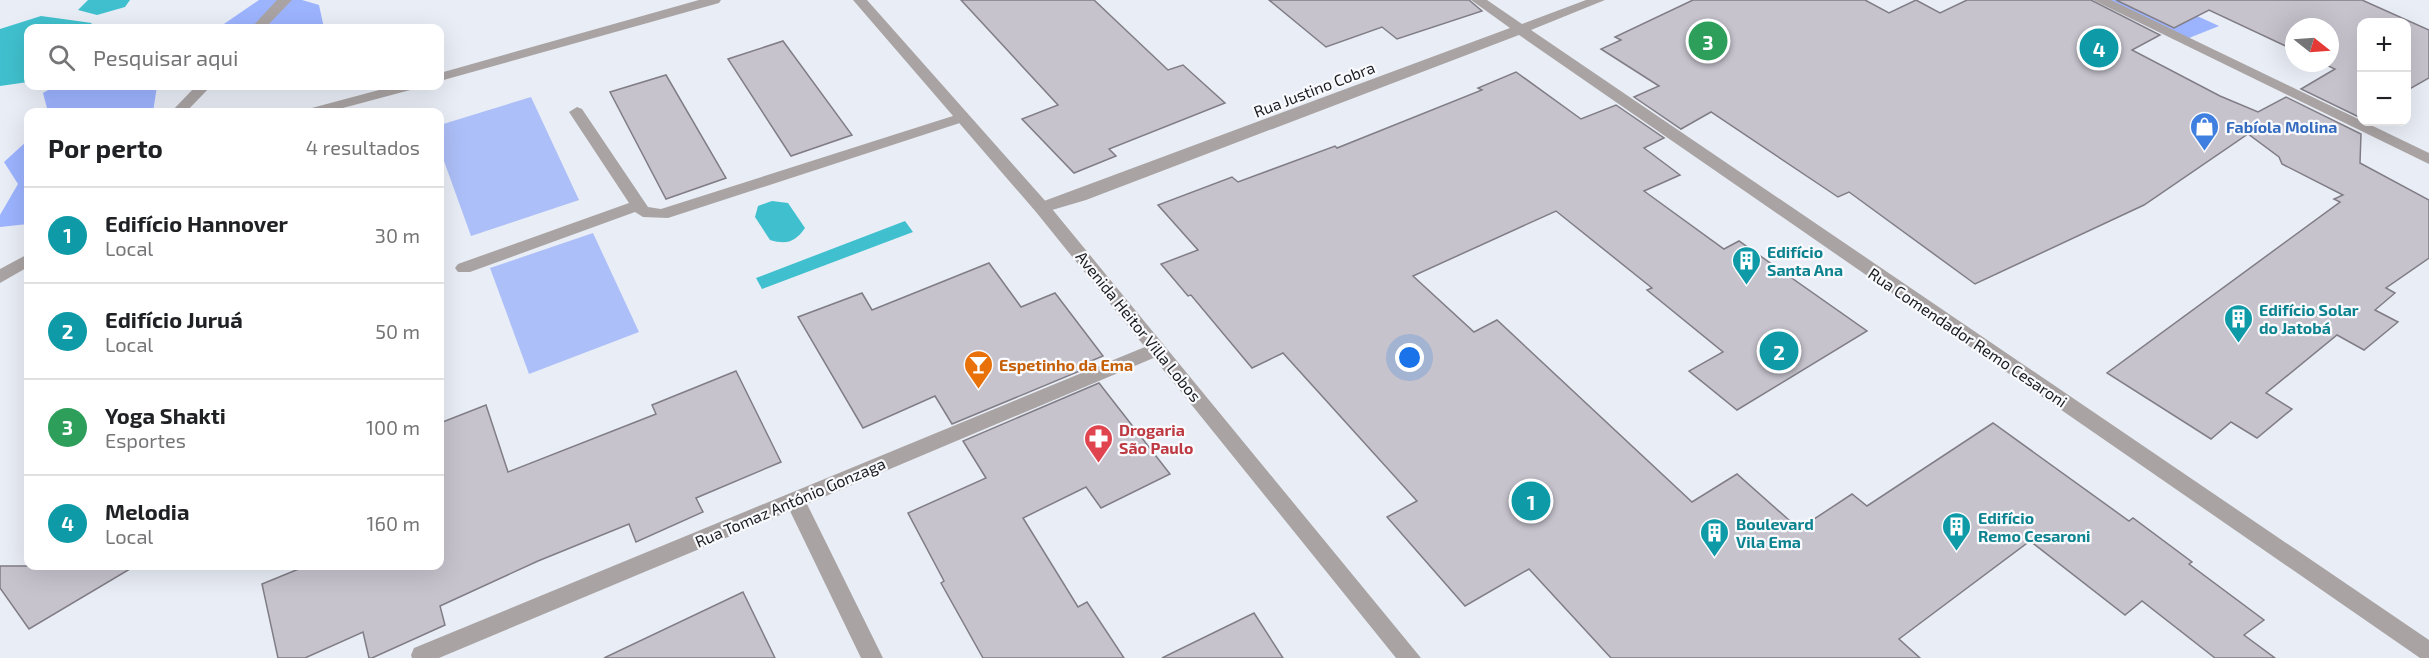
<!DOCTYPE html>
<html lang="pt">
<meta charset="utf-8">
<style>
:root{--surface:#fff;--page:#f2f2f2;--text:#202124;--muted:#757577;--line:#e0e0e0;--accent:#1a73e8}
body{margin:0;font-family:"Exo 2",sans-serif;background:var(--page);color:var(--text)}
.controls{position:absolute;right:18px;top:18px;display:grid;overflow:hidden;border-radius:12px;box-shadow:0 6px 24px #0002}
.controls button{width:54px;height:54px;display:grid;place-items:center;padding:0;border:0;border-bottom:2px solid var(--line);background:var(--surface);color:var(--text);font:30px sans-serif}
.compass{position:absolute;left:2285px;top:18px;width:54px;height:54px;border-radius:50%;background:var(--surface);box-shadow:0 6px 24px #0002;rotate:107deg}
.you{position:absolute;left:1410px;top:358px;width:21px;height:21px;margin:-15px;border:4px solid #fff;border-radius:50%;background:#1a73e8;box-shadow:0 0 0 9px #1a73e833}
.badge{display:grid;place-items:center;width:39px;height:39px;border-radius:50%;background:var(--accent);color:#fff;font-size:20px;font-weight:700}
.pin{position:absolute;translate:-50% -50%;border:3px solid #fff;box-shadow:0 2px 6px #0006}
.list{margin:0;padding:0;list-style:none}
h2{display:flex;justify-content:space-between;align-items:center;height:78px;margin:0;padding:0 24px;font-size:26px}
h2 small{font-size:20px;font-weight:400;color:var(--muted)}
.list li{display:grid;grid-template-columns:39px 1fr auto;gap:18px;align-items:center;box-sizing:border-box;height:96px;padding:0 24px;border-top:2px solid var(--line)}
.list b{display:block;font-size:22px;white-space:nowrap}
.list p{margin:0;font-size:20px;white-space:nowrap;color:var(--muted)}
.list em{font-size:20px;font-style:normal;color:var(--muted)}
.icon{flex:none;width:33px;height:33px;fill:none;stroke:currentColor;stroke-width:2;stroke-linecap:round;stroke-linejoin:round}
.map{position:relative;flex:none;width:2429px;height:658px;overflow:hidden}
.search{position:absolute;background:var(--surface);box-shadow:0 6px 24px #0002;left:24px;top:24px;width:420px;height:66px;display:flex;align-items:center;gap:15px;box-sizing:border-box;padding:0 21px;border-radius:12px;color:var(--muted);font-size:22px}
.panel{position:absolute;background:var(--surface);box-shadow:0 6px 24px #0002;left:24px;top:108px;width:420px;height:462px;border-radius:12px}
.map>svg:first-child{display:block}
.green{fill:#adbff8}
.forest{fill:#9cb3fe}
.water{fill:#40c0ce}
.building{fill:#c6c3cd;stroke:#807d86;stroke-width:1.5}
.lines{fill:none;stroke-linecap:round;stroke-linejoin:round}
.service{fill:#a9a4a3;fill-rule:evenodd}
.minor{fill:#a9a4a3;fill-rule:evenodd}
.tertiary{fill:#a9a4a3;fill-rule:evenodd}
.labels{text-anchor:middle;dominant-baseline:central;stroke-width:4.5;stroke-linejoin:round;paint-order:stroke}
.street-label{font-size:16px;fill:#1b1c1f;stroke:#f9fafe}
.shop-label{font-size:16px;font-weight:bold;fill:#366cbe;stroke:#f9fafe;text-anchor:start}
.culture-label{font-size:16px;font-weight:bold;fill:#0d838f;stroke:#f9fafe;text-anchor:start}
.food-label{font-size:16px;font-weight:bold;fill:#c56008;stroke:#f9fafe;text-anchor:start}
.health-label{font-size:16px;font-weight:bold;fill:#be3a42;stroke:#f9fafe;text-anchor:start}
</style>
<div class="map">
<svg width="2429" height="658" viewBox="0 0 2429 658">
<rect width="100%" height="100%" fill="#e9edf6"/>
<g class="green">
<path d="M531 97 579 200 471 236 440 150V125Z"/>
<path d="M593 233 639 332 529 374 490 268Z"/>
</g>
<g class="forest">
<path d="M259 0H302L319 5 324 28H218Z"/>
<path d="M2105 0H2162L2219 26 2184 40Z"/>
<path d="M55 86H157L153 112H48L43 93Z"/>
<path d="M28 140V224L0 227V215L18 184 4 162Z"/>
</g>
<g class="water">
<path d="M88 0H130L125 7 97 15 78 10Z"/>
<path d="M41 16 92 23 87 28H28V82L0 86V29Z"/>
<path d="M772 201 788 203 805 228C795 242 787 245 770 240L755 217 758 206Z"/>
<path d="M905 221 913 232 762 289 756 278Z"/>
</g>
<g class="building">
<path d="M961 0H1094L1168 70 1183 65 1225 103 1109 149 1116 156 1074 173 1022 119 1058 105Z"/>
<path d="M1269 0H1469L1482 11 1397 39 1382 27 1326 47Z"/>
<path d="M1693 0H1865L1889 13 1916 0 1940 13 1967 0H2091L2160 35 2132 50 2220 96 2258 112 2286 97 2361 134 2360 163 2429 200V258L2386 288 2395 293 2375 310 2398 322 2364 350 2337 335 2266 393 2292 409 2257 438 2231 422 2211 439 2107 373 2340 202 2334 199 2343 195 2282 164 2279 157 2248 134 2144 205 1975 284 1849 192 1838 197 1711 112 1681 129 1634 97 1659 86 1601 49 1621 40 1615 37Z"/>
<path d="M2116 0H2362L2429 30V78L2406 91V22H2361V118L2301 89 2335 69 2322 63H2330V27H2294V50L2209 10 2174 28Z"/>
<path d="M783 41 852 135 791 156 728 59Z"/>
<path d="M1516 72 1581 119 1616 105 1664 138 1644 148 1680 175 1644 191 1724 249 1739 241 1867 331 1737 410 1689 371 1723 352 1647 290 1652 288 1556 211 1413 276 1474 332 1497 320 1692 502 1737 474 1799 529 1852 494 1867 506 1993 423 2129 521 2133 518 2192 562 2189 564 2264 620 2244 635 2275 658H2215L2142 601 2125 615 2030 541 1899 639 1920 658H1611L1529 569 1465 606 1387 517 1417 501 1283 353 1252 368 1191 295 1188 296 1161 264 1198 250 1158 205 1232 177 1238 182 1335 146 1337 148 1482 90 1478 88Z"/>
<path d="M666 75 726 178 666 199 610 92Z"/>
<path d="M989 263 1021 307 1055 293 1103 356 1084 364 1087 368 952 424 935 396 863 428 798 317 862 293 872 310Z"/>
<path d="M736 371 781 462 696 498 703 512 636 542 629 524 538 561 440 606 445 625 372 658H369L363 632 305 658H278L262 584 306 566H440V423L486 405 508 472 656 414 652 405Z"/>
<path d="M1099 383 1170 474 1101 508 1086 487 1023 518 1078 607 1087 602 1124 658H983L941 583 944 581 908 513 986 478 963 441Z"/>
<path d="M0 566H135L29 629 0 588Z"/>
<path d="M743 592 775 658H604Z"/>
<path d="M1254 613 1283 658H1162Z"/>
</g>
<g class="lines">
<g class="service">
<path d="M277 0H292L265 28H251Z"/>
<path d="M699 0H721L719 3 440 81V73Z"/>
<path d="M196 86H211L186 112H171Z"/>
<path d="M394 86H416L414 89 328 112H305L308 109Z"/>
<path d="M577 107 582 109 648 207 661 209 956 115 961 113 969 118 966 121 668 218 643 217 635 212 470 272H458L455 268 458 264 629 203 569 112Z"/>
<path d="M28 254V267L0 283V269Z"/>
</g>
<g class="minor">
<path d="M1471 0H1487L1522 24 1586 0H1605L1531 30 2429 640V658H2420L1519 35 1086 200 1042 213 1034 208 1036 204 1510 28Z"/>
<path d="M2093 0H2111L2429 153V164Z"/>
<path d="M1157 342 1163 344 1166 349 1163 354 807 504 883 658H861L790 511 439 658H412L411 655 414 648Z"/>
</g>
<path class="tertiary" d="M853 0H867L1048 204 1421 658H1396L1036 212Z"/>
</g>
<defs>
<symbol id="shop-pin" viewBox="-11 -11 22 30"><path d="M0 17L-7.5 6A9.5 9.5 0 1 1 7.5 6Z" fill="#3f7fe0" stroke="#f9fafe"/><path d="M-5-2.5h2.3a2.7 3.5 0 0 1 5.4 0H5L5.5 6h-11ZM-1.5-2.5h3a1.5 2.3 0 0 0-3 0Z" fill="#fff"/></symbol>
<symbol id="building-pin" viewBox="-11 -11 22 30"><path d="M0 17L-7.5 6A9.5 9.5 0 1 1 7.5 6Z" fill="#0f9aa8" stroke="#f9fafe"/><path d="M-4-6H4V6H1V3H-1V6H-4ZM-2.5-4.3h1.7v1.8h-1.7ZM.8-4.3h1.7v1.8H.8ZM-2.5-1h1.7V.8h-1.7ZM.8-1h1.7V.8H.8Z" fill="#fff"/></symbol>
<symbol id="bar-pin" viewBox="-11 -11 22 30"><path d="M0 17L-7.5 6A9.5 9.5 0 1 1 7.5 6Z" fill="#e8710a" stroke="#f9fafe"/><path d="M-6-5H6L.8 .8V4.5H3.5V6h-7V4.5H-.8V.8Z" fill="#fff"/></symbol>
<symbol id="pharmacy-pin" viewBox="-11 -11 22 30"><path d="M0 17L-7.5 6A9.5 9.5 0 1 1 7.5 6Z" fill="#e0444e" stroke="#f9fafe"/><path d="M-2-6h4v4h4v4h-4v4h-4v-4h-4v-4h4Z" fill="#fff"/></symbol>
</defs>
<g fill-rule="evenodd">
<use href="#shop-pin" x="2188" y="110" width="33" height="45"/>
<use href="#building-pin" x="1730" y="244" width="33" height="45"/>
<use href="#building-pin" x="2222" y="302" width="33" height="45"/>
<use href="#bar-pin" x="962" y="348" width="33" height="45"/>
<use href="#pharmacy-pin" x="1082" y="422" width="33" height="45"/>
<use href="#building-pin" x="1940" y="510" width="33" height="45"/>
<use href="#building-pin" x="1698" y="516" width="33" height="45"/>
</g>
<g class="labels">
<g class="street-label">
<text transform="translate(1314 89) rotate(-21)">Rua Justino Cobra</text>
<text transform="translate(1139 326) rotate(51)">Avenida Heitor Villa Lobos</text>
<text transform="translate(1968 337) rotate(34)">Rua Comendador Remo Cesaroni</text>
<text transform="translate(790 502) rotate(-23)">Rua Tomaz António Gonzaga</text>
</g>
<g class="shop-label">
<text x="2226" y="126">Fabíola Molina</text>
</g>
<g class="culture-label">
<text x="1767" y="251">Edifício<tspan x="1767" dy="18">Santa Ana</tspan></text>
<text x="2259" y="309">Edifício Solar<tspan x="2259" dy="18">do Jatobá</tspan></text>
<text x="1978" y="517">Edifício<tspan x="1978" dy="18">Remo Cesaroni</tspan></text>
<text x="1736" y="523">Boulevard<tspan x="1736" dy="18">Vila Ema</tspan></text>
</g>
<g class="food-label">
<text x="999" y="364">Espetinho da Ema</text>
</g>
<g class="health-label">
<text x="1119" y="429">Drogaria<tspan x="1119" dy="18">São Paulo</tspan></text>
</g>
</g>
</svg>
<div class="controls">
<button>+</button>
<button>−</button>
</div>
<svg class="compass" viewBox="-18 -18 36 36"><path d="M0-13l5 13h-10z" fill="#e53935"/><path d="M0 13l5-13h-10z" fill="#757577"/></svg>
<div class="you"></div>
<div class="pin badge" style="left:1531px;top:501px;background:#0f9aa8">1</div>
<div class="pin badge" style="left:1779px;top:351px;background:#0f9aa8">2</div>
<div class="pin badge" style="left:1708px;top:41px;background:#2e9e5b">3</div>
<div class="pin badge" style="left:2099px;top:48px;background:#0f9aa8">4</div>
<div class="search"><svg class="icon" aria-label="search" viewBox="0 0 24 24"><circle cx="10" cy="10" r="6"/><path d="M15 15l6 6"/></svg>Pesquisar aqui</div>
<section class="panel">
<h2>Por perto<small>4 resultados</small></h2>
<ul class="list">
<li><span class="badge" style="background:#0f9aa8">1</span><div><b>Edifício Hannover</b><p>Local</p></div><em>30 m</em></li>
<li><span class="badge" style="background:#0f9aa8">2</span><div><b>Edifício Juruá</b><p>Local</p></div><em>50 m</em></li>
<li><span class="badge" style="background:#2e9e5b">3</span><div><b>Yoga Shakti</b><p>Esportes</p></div><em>100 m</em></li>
<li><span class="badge" style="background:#0f9aa8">4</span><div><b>Melodia</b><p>Local</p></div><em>160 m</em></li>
</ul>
</section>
</div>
